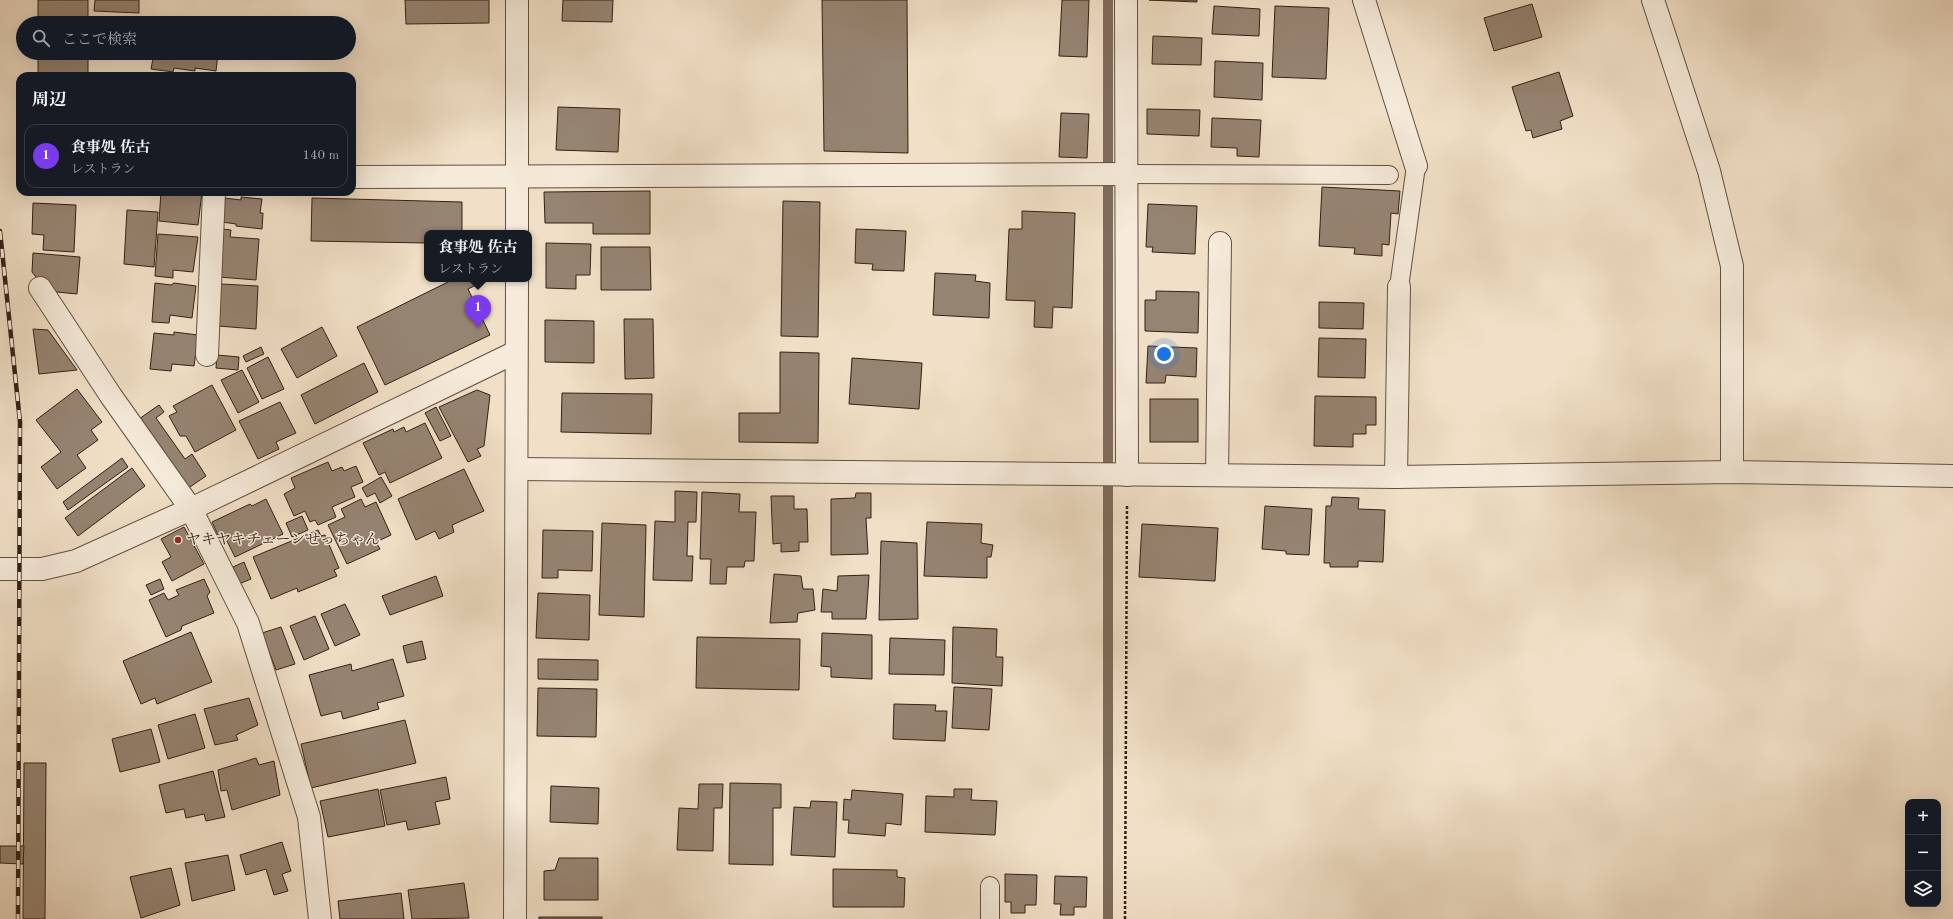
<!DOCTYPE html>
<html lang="ja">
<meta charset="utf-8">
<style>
:root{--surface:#171b24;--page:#242831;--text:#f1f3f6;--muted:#9ea1a6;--line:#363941;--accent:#7c3aed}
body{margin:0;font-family:"Old Standard TT","Noto Serif JP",serif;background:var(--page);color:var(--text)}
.controls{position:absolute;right:12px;bottom:12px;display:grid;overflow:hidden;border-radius:8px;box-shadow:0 4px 16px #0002}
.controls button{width:36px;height:36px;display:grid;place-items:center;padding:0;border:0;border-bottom:1px solid var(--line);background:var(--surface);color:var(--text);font:20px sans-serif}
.you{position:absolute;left:1164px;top:354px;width:14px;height:14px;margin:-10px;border:3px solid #fff;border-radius:50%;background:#1a73e8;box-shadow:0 0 0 6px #1a73e833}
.badge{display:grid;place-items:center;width:26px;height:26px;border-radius:50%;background:var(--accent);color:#fff;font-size:13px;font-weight:700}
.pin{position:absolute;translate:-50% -33px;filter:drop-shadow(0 1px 2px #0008)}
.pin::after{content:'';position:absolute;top:21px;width:14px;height:12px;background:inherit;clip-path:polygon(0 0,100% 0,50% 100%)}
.popup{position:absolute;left:424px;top:230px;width:108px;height:52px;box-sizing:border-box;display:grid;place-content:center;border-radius:8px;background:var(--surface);filter:drop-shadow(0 1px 3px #0005);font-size:13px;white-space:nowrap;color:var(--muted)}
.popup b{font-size:15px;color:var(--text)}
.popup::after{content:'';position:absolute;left:50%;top:100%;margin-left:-8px;border:8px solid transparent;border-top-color:var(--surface)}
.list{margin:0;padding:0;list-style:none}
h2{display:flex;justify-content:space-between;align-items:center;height:52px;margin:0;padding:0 16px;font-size:17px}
h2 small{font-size:13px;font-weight:400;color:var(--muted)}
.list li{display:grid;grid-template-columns:26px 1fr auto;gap:12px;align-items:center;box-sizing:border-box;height:64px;margin:0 8px 8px;padding:0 8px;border:1px solid var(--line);border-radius:12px}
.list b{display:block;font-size:15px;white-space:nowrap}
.list p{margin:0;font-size:13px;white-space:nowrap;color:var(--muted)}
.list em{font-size:13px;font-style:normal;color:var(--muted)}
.icon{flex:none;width:22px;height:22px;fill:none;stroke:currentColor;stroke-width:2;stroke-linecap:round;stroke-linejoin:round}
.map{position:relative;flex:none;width:1953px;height:919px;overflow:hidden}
.search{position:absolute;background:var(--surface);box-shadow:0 4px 16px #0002;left:16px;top:16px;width:340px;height:44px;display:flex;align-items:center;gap:10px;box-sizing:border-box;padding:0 14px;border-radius:22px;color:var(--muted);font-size:15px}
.panel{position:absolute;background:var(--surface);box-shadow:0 4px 16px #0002;left:16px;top:72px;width:340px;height:124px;border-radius:12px}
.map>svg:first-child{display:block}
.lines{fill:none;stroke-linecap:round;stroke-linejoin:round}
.stream{stroke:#7f6c5c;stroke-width:10}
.building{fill:#968472;stroke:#342016}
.lane-casing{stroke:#635042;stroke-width:20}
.street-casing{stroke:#635042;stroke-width:24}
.path{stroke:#342016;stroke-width:2.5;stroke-dasharray:3 2;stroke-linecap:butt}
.lane{stroke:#f6ebdb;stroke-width:18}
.street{stroke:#f6ebdb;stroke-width:22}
.rail-casing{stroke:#342016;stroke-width:4.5}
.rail{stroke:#f6ebdb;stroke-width:3;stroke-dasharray:9;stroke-linecap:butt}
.poi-dot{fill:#8f2418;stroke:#f6ebdb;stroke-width:1.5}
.labels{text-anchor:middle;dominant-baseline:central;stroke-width:3;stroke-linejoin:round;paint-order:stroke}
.poi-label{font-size:15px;fill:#342016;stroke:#f6ebdb;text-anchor:start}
</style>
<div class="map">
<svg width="1953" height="919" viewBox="0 0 1953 919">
<rect width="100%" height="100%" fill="#f1e0c7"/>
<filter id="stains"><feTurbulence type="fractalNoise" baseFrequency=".005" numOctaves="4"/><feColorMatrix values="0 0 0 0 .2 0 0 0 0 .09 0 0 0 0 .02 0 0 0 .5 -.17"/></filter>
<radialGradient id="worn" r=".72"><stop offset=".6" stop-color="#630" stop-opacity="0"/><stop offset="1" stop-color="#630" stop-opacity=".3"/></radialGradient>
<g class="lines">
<path class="stream" d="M1108 0V919"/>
</g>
<g class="building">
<rect x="38" y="0" width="50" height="23"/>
<path d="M95 0H139V13L94 11Z"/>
<path d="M405 0H489V23L406 24Z"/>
<path d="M563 0H613L612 22 562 21Z"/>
<path d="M822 0H907L908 153 824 151Z"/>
<path d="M1062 0H1089L1087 57 1059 56Z"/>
<path d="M1149 0H1197V2Z"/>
<path d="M1532 4 1542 37 1494 51 1484 18Z"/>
<path d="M1214 6 1260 9 1259 36 1212 34Z"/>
<path d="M1275 6 1329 8 1326 79 1272 77Z"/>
<path d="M1153 36 1202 38 1201 65 1152 64Z"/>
<rect x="38" y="53" width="50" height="21"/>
<path d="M154 53H218L216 71 195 68V71L174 68 173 72 151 69Z"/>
<path d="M1215 61 1263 63 1262 100 1214 97Z"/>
<path d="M1559 72 1573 116 1560 121 1562 129 1533 138 1531 130 1526 131 1512 87Z"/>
<path d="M558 107 620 109 618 152 556 150Z"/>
<path d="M1147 109 1200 110 1199 136 1147 134Z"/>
<path d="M1061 113 1089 114 1087 158 1059 157Z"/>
<path d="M1212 118 1261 120 1259 157 1237 156V148L1211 147Z"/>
<path d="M1322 187 1400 191 1398 214 1391 213 1389 245 1382 244V256L1354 254 1355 248 1319 246Z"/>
<path d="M650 191V234H593V223H545L544 192Z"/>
<path d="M161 192H202L198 225 159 221Z"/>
<path d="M241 197 262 199 260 213H263L262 229 236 226V224L222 222 224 198 241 200Z"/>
<path d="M312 198 462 202V233H427V243L311 241Z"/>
<path d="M783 201 820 202 818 337 781 336Z"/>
<path d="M33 203 76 205 74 252 43 250 44 235 32 234Z"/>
<path d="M1148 204 1197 206 1195 254 1152 252 1153 247H1146Z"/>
<path d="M127 210 158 212 154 267 124 264Z"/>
<path d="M1022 211 1075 213 1072 308 1053 307 1052 328 1034 327 1035 301 1006 300 1009 229H1022Z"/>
<path d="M222 229 231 230 230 237 259 239 256 280 219 277Z"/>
<path d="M856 229 906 231 904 271 872 270 873 264 855 263Z"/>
<path d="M158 234 198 237 193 272 173 270V278L155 276Z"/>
<path d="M546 243 591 244 590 275H576V289L546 288Z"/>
<path d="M601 247H650L651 290H601Z"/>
<path d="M33 253 80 257 77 294 47 291 32 272Z"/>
<path d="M935 273 976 275 975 281 990 283 989 318 933 315Z"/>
<path d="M454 279H478L480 283 468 289 490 335 385 385 357 327Z"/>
<path d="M155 283 171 285 174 283 196 286 192 318 170 315 169 323 152 322Z"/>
<path d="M221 284 258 286 256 329 218 326Z"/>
<path d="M1156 291 1199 292 1198 333 1145 331V300H1156Z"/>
<path d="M1319 302 1364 303 1363 329 1319 328Z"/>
<path d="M624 319H653L654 378 625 379Z"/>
<path d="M545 320 594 321V363L545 362Z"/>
<path d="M322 327 337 356 297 378 281 349Z"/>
<path d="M33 329 48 330 77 370 39 374Z"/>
<path d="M174 332 198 335 194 366 172 364 171 371 150 369 154 333 174 335Z"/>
<path d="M1319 338 1366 339 1365 378 1318 377Z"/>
<path d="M1148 346 1197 348 1196 377 1166 375 1165 383H1146Z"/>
<path d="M261 347 264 354 246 362 243 356Z"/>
<path d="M780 352 819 353 818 443 739 442V413H780Z"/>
<path d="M217 355 239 357 238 370 216 368Z"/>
<path d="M268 357 284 389 262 399 247 368Z"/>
<path d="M852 358 922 363 919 409 849 404Z"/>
<path d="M364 363 378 392 315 424 301 395Z"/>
<path d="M242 370 259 402 238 413 221 380Z"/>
<path d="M212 385 236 430 195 452 186 436H180L169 416 177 412 173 406Z"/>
<path d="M77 389 102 422 91 430 98 440 77 455 86 468 57 489 41 467 61 452 36 420Z"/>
<path d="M477 390 490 395 484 446 477 449 481 456 468 462 439 407Z"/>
<path d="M562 393 652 394 651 434 561 432Z"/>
<path d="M1315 396 1376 397V425H1366V434H1353V447L1314 446Z"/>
<rect x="1150" y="399" width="48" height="43"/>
<path d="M280 402 296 433 276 442 279 449 258 459 239 421Z"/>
<path d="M159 405 164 412 156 418 185 459 192 454 206 476 187 489 139 419Z"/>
<path d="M436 407 451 436 440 441 425 413Z"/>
<path d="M425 423 442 458 390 483 385 472 379 475 363 443 393 429 394 432 404 427 406 432Z"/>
<path d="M122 458 128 467 68 510 63 502Z"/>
<path d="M328 462 332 471 342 467 344 471 356 466 363 482 351 487 355 497 332 507 336 517 318 525 315 520 310 522 305 511 294 516 284 494 295 488 291 478Z"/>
<path d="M132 468 145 486 78 536 65 518Z"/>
<path d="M464 469 484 511 452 525 454 532 439 539 435 531 416 540 398 499Z"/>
<path d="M381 477 392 496 380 503 375 493 367 497 362 488Z"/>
<path d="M675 491 697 492 696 522H688L687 556H693L692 581 653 580 655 521 675 522Z"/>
<path d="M702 492 740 494 739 512H756L754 561H745L744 567H727L726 584H710L711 559H700Z"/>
<path d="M856 493H871V518H866L868 554 831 555V499L855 498Z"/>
<path d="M771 496H794V509H807L808 542H799V551L781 552V543L773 544Z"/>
<path d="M1332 497 1359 498 1358 509 1385 510 1383 562 1358 561V567H1330V563H1324L1326 506H1331Z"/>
<path d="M266 499 283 534 235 557 223 533 218 535 212 522 250 504 252 506Z"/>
<path d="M361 499 365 507 376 502 391 535 376 542 380 549 347 564 328 525 345 517 341 509Z"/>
<path d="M1265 506 1312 509 1309 555 1286 554V551L1262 549Z"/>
<path d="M302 516 308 530 292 537 286 523Z"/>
<path d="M927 522 982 524 981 543 993 545 991 557H987V578L924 576Z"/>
<path d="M602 523 646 525 644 617 599 615Z"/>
<path d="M1142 524 1218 528 1215 581 1139 577Z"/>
<path d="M184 527 204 564 172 581 162 562 171 557 161 539Z"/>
<path d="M318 530 321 536 325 535 339 568 334 570 337 576 298 592 297 588 271 599 253 557Z"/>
<path d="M543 530 593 531 592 571 558 570V578H542Z"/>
<path d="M881 541 917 543 918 619 879 620Z"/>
<path d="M244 562 251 579 239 584 233 567Z"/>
<path d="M774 574 801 576 803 589H813L815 610 798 613 797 622 770 623Z"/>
<path d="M869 575 866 619H832V612H821L823 589 837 591 838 576Z"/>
<path d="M436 576 443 596 390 615 382 596Z"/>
<path d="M160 579 164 589 151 595 146 585Z"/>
<path d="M204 579 210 592 207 596 214 613 182 626 181 630 166 637 149 600 164 593 168 600 179 595 176 590Z"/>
<path d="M538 593 590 595 589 640 536 638Z"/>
<path d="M345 604 360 635 335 646 321 614Z"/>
<path d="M315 616 329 649 304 660 290 626Z"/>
<path d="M281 627 295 664 276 670 262 633Z"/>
<path d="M953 627 997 629 996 657H1003L1002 686 952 683Z"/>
<path d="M191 632 212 682 157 704 155 698 141 704 123 661Z"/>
<path d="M822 633 872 635V679L831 677V667L821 666Z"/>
<path d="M697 637 800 639 799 690 696 688Z"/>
<path d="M890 638 945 640 944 675 889 674Z"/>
<path d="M422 641 426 659 407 663 403 646Z"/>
<path d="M393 659 404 696 377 703 379 709 343 719 341 711 321 716 309 675 351 664 352 671Z"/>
<path d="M538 659 598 660V680L538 679Z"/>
<path d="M954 687 992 689 989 730 952 728Z"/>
<path d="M538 688 597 689 596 737 537 736Z"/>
<path d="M249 698 258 725 236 735 238 740 215 745 204 709Z"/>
<path d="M894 704 936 705 935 711H947L945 741 893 739Z"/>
<path d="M195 714 205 748 168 759 158 725Z"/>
<path d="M405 720 416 763 311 788 301 744Z"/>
<path d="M151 729 160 762 120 772 112 739Z"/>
<path d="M256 758 259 765 274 761 280 795 232 810 227 790 221 791 218 770Z"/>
<path d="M24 763H46L45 919H23Z"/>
<path d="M213 771 225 817 206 821 204 814 186 818 184 809 166 813 159 785Z"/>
<path d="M446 777 450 799 435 802 440 824 408 830 406 821 387 825 380 790Z"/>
<path d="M730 783 781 784V808H773V865L729 864Z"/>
<path d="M699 784H723L722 808H714L713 851 677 850 679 808 698 809Z"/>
<path d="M551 786 599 788 598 824 550 822Z"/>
<path d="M378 789 385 826 328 837 320 801Z"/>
<path d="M954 789H972L971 800 997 801 995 835 925 832 926 796 954 797Z"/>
<path d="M852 790 903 794 901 825 886 823 885 836 848 833 849 820H843L844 799 851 800Z"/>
<path d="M811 801 837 802 835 857 791 855 794 807 810 808Z"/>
<path d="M282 842 291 871 282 874 288 891 274 895 266 869 246 875 240 855Z"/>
<path d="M0 846H24L23 864 0 863Z"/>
<path d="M228 855 235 890 192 901 185 863Z"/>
<path d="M559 858H598V900H544V871L555 870Z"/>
<path d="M171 868 180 905 141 918 130 877Z"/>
<path d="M833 869 897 870V877L905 878 904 907H833Z"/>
<path d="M1005 874 1037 875 1036 905H1025V913H1011V902H1005Z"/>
<path d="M1055 876 1087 877 1086 907H1074V915H1060L1061 904H1054Z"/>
<path d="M464 883 469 918 412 919 408 890Z"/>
<path d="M401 893 404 919H340L338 901Z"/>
<rect x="539" y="917" width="63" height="2"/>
</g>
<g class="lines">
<defs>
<g id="lane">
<path d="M1127 174 1389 175"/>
<path d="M1399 287 1416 166"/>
<path d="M990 919V886"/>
</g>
<g id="street">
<path d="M1126 0 1127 475"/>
<path d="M1364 0 1416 166"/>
<path d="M1653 0 1709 171 1732 266V472"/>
<path d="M352 177 1127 174"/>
<path d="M517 233V0"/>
<path d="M40 288 111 396 191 509 248 623 309 817 320 919"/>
<path d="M207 355 214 192"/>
<path d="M517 469 1396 477 1732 472 1953 476"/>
<path d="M1217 475 1220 243"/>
<path d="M1396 477 1399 287"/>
<path d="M0 569H42L76 561 191 509 516 352"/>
<path d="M515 919 517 279"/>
</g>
</defs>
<use href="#lane" class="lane-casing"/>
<use href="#street" class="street-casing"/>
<path class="path" d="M1125 919 1127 504"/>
<use href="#lane" class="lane"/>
<use href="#street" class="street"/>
<defs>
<path id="rail" d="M0 231 20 422 18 919"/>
</defs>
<use href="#rail" class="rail-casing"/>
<use href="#rail" class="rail"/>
</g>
<circle class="poi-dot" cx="178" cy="540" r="4"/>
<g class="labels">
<g class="poi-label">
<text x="186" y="540">ヤキヤキチェーンせっちゃん</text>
</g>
</g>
<rect width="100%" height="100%" filter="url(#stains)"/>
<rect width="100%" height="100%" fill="url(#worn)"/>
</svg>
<div class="controls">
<button>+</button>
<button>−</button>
<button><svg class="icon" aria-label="layers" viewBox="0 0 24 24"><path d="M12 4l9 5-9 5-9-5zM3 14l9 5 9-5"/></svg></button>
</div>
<div class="you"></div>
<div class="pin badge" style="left:478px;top:328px">1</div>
<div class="popup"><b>食事処 佐古</b>レストラン</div>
<div class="search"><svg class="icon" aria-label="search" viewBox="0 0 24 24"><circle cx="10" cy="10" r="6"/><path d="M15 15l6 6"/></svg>ここで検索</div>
<section class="panel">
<h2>周辺<small></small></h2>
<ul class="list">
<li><span class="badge">1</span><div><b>食事処 佐古</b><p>レストラン</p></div><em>140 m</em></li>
</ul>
</section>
</div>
